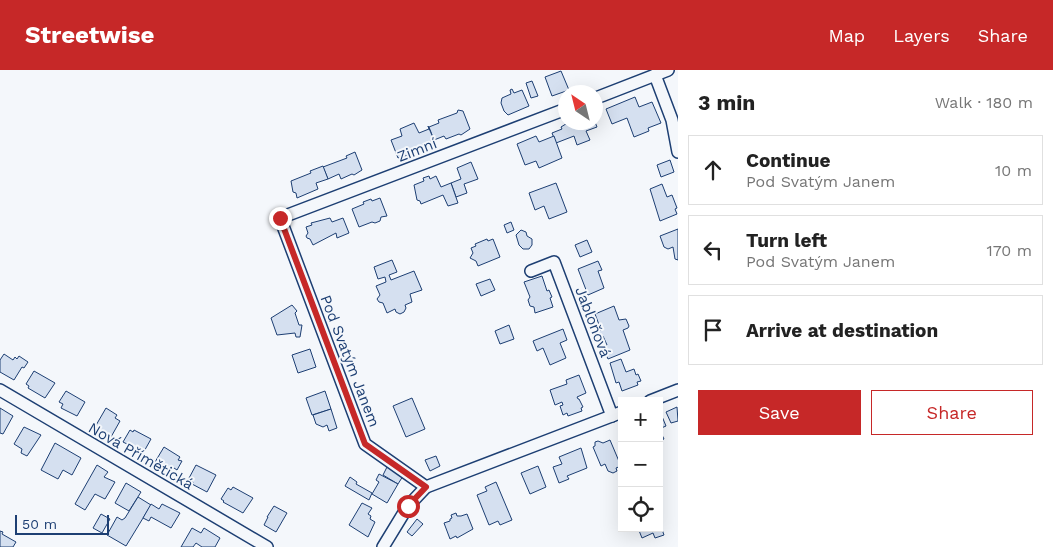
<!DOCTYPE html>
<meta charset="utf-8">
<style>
:root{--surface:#fff;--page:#f2f2f2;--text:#222;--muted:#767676;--line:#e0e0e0;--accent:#c62828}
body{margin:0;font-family:"Work Sans",sans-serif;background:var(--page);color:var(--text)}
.controls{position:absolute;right:15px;bottom:15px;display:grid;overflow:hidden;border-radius:0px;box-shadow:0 5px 20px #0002}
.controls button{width:45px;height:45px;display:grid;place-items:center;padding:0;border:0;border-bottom:1px solid var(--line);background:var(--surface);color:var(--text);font:25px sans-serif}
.compass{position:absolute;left:558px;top:15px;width:45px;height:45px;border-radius:50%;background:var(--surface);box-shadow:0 5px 20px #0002;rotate:325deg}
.scale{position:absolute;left:15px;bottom:12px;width:94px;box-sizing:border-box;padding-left:5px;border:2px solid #1d3f73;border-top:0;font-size:14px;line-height:18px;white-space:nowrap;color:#1d3f73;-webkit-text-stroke:4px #f4f7fb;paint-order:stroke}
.stop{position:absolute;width:15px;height:15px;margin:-11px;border:4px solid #c62828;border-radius:50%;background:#fff}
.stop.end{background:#c62828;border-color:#fff;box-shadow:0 1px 5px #0008}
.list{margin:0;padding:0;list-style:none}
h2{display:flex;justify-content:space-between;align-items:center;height:65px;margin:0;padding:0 20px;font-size:21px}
h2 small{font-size:16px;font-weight:400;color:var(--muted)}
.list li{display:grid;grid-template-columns:32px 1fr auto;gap:15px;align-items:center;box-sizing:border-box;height:70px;margin:0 10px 10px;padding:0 10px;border:1px solid var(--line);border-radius:0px}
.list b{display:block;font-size:19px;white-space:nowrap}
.list p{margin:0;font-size:16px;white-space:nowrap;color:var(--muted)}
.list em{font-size:16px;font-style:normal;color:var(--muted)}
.actions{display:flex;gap:10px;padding:15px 20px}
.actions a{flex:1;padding:11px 0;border:1px solid var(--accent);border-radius:0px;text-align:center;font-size:18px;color:var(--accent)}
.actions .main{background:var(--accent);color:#fff}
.icon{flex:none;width:28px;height:28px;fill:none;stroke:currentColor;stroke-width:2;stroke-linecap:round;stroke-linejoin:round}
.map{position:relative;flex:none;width:678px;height:477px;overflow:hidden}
header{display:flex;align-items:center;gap:30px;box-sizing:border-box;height:70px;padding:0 25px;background:var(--accent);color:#fff}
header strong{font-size:24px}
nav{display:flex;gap:28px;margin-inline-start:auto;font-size:18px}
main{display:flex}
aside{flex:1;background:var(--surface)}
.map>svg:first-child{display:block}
.building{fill:#d5e0f0;stroke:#1d3f73}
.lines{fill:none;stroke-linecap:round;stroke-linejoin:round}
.street-casing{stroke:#1d3f73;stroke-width:14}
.street{stroke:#f4f7fb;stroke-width:11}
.route{stroke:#c62828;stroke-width:6}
.labels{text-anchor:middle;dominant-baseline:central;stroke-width:4;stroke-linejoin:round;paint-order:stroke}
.street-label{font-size:15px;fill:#1d3f73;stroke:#f4f7fb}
</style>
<header>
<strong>Streetwise</strong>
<nav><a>Map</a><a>Layers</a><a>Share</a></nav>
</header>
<main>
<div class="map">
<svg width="678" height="477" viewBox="0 0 678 477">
<rect width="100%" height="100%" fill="#f4f7fb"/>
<g class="building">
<path d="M561 1 569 20 552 26 545 7Z"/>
<path d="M532 11 538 26 531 28 526 13Z"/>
<path d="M512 19 514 23 522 20 529 36 508 45 504 41 501 33 502 28 511 24 510 20Z"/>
<path d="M635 27 639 37 652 32 661 53 648 58 649 61 634 67 627 48 612 54 606 39Z"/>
<path d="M458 40 463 41 470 59 461 65 459 64 446 69 444 66 434 70 429 57 439 53 438 50 457 43Z"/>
<path d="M569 52H595L597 57 586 61 590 70 577 75 574 66 556 73 552 63 562 59 561 57Z"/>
<path d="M414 53 419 63 429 59 428 56 434 70 423 74 424 77 409 85 398 88 391 70 402 66 400 59Z"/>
<path d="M536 66 539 72 554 66 562 88 539 98 536 91 525 95 517 74Z"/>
<path d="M355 82 362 100 354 105 352 104 341 109 339 104 328 109 323 97 347 88 346 86Z"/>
<path d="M670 90 674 102 661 107 657 95Z"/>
<path d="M471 92 478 109 464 114 467 123 456 127 451 113 461 109 457 98Z"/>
<path d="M323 96 328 109 316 113 318 119 297 128 296 123 293 122 291 111 311 103 310 101Z"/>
<path d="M429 106 430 109 436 106 441 117 451 113 458 133 448 136 443 125 421 134 420 131 417 130 414 115 424 111 423 108Z"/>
<path d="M556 113 567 142 549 149 544 136 535 140 529 123Z"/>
<path d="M662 114 667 127 672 125 677 138 675 139 677 144 660 151 650 119Z"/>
<path d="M380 128 387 146 381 147 380 151 375 153 372 152 359 157 352 139 364 134 363 132 371 129 372 131Z"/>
<path d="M330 148 332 152 343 148 349 163 337 168 336 163 313 175 310 169 307 168 306 166 308 163 306 157 312 155 311 153Z"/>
<path d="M511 152 514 160 507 163 504 155Z"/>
<path d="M678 159V190L675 189 673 177 668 179 664 177 660 166Z"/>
<path d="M521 160 526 162 527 166 532 169V175L529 179H523L519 175 516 165Z"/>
<path d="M487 169 488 171 493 169 500 187 478 196 476 191 470 188 473 183 471 178 476 176 475 174Z"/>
<path d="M587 170 592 182 580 187 575 175Z"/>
<path d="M392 190 397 202 389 205 391 210 414 201 422 220 410 224 412 232 405 235 406 238 404 242 400 244 396 242 395 239 387 243 383 233 379 232 377 229 380 225 376 216 386 212 385 207 378 209 374 197Z"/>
<path d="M598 191 602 200 598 201 604 218 588 225 578 199Z"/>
<path d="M542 206 547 221 549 220 552 227 550 228 553 237 535 243 534 237 530 236 528 230 530 227 524 212Z"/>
<path d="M490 209 495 220 481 226 476 214Z"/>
<path d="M292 235 297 241 295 243 299 255H302L300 267H296L295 263 277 265 271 248Z"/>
<path d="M614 236 619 250 626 249 629 256 628 258 623 260 630 280 608 289 603 277 607 275 603 266H599L597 261 601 260 595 244Z"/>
<path d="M509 255 514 269 500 274 495 261Z"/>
<path d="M563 259 567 270 560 273 566 288 550 295 543 278 537 281 533 271Z"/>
<path d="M310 279 316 297 298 303 292 285Z"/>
<path d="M4 284 13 290 15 287 17 289 19 286 28 292 24 298 22 297 14 310 0 302V290Z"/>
<path d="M621 289 626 302 634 299 636 305 638 304 641 311 637 312 638 315 622 321 619 312 616 313 610 293Z"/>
<path d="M34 301 55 313 45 328 28 318 29 316 26 314Z"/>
<path d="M579 305 586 323 577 327 578 329H579L583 337 581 338 582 341 568 346 567 343 563 345 560 336 563 335 562 332 555 335 550 320 567 314 566 310Z"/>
<path d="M66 321 85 332 77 346 61 338 63 334 59 332Z"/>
<path d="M325 321 331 339 312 345 306 328Z"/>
<path d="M412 328 425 359 406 367 393 336Z"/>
<path d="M677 337 678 351 671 353 666 342Z"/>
<path d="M0 338 13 346 3 364 0 363Z"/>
<path d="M106 338 117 345 115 348 120 351 111 367 95 357Z"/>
<path d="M331 339 337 358 329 361 327 355 323 357 316 354 313 345Z"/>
<path d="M659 344H661L666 356 659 359 664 369 659 371Z"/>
<path d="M24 357 41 365 27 386 21 383 22 379 14 374Z"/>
<path d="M130 360 133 362 134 360 151 369 142 385 126 375 127 374 123 372Z"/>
<path d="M610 370 621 396 616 398 617 401 613 403 608 401 605 394 601 396 593 377 595 376V372L598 371 603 373Z"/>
<path d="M55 373 81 388 72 405 63 400 58 409 41 400Z"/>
<path d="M164 377 180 387 178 390 182 391 177 400 174 398 171 401 155 392Z"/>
<path d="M581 378 587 398 567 406 569 409 559 413 553 397 562 394 559 387Z"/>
<path d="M436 386 440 396 430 401 425 390Z"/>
<path d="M97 395 108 402 104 407 115 412 105 429 95 424 85 440 75 434Z"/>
<path d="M196 395 216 405 207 422 192 414 193 412 188 410Z"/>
<path d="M538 396 546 417 530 424 521 403Z"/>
<path d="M387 397 403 406 398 414 383 405Z"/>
<path d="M379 404 398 414 387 433 372 424 379 412 376 410Z"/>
<path d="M350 407 357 412 356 414 372 423 369 430 345 416Z"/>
<path d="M496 412 512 450 500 455 498 451 489 455 477 425 487 421 485 417Z"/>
<path d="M126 413 141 422 129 441 115 433Z"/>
<path d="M233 417 253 428 243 443 223 432 224 431 221 429 228 418 231 420Z"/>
<path d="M138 427 151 435 126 476 107 465 117 447 122 450 125 448Z"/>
<path d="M362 433 372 438 368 444 371 446 370 449 375 452 368 467 349 455Z"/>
<path d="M162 434 180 443 171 458 151 447 149 451 143 448 151 434 159 439Z"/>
<path d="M274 436 287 443 276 462 264 455 268 447H267Z"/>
<path d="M456 443 457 446H461L467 444 473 459 457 468 456 466 450 469 444 453 450 451V449L452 448 451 445Z"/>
<path d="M101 444 110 449 102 463 93 458Z"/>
<path d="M660 448 662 453 660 454 664 465 655 468 653 463 642 468 638 458H659V449Z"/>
<path d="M417 449 423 454 412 466 407 462Z"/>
<path d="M192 458 201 463 204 458 220 468 215 477H202L196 473 193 477H181Z"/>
<path d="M0 461 3 462 2 464 16 472 13 477H0Z"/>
</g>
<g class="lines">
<defs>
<g id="street">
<path d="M655 5 672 50 678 82"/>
<path d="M596 28 668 0"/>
<path d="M531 201 554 192 612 346"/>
<path d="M0 320 267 477"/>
<path d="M650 331 678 320"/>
<path d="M426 417 365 374 280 148 566 39"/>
<path d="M383 477 408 436 426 417 622 342"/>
</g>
</defs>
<use href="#street" class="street-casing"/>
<use href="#street" class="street"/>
</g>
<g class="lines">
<path class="route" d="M280 148 365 374 426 417 408 436"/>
</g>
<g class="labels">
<g class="street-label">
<text transform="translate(417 80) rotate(-21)">Zimní</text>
<text transform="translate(593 252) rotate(69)">Jabloňová</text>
<text transform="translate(350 291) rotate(69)">Pod Svatým Janem</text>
<text transform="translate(141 386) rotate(30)">Nová Přímětická</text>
</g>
</g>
</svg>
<div class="controls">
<button>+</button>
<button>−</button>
<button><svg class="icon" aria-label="locate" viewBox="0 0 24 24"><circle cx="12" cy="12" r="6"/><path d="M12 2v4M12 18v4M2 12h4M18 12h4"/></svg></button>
</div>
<svg class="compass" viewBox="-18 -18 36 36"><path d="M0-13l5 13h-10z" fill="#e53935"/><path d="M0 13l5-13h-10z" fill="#767676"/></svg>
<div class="scale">50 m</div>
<div class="stop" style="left:408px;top:436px"></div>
<div class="stop end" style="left:280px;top:148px"></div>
</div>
<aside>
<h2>3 min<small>Walk · 180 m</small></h2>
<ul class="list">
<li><svg class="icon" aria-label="ahead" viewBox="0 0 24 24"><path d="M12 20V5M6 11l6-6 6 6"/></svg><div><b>Continue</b><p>Pod Svatým Janem</p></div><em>10 m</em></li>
<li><svg class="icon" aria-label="left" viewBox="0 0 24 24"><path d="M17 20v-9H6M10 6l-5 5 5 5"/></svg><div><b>Turn left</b><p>Pod Svatým Janem</p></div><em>170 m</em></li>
<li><svg class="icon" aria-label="arrive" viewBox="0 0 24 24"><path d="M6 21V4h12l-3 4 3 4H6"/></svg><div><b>Arrive at destination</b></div></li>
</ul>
<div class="actions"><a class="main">Save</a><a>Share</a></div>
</aside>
</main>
